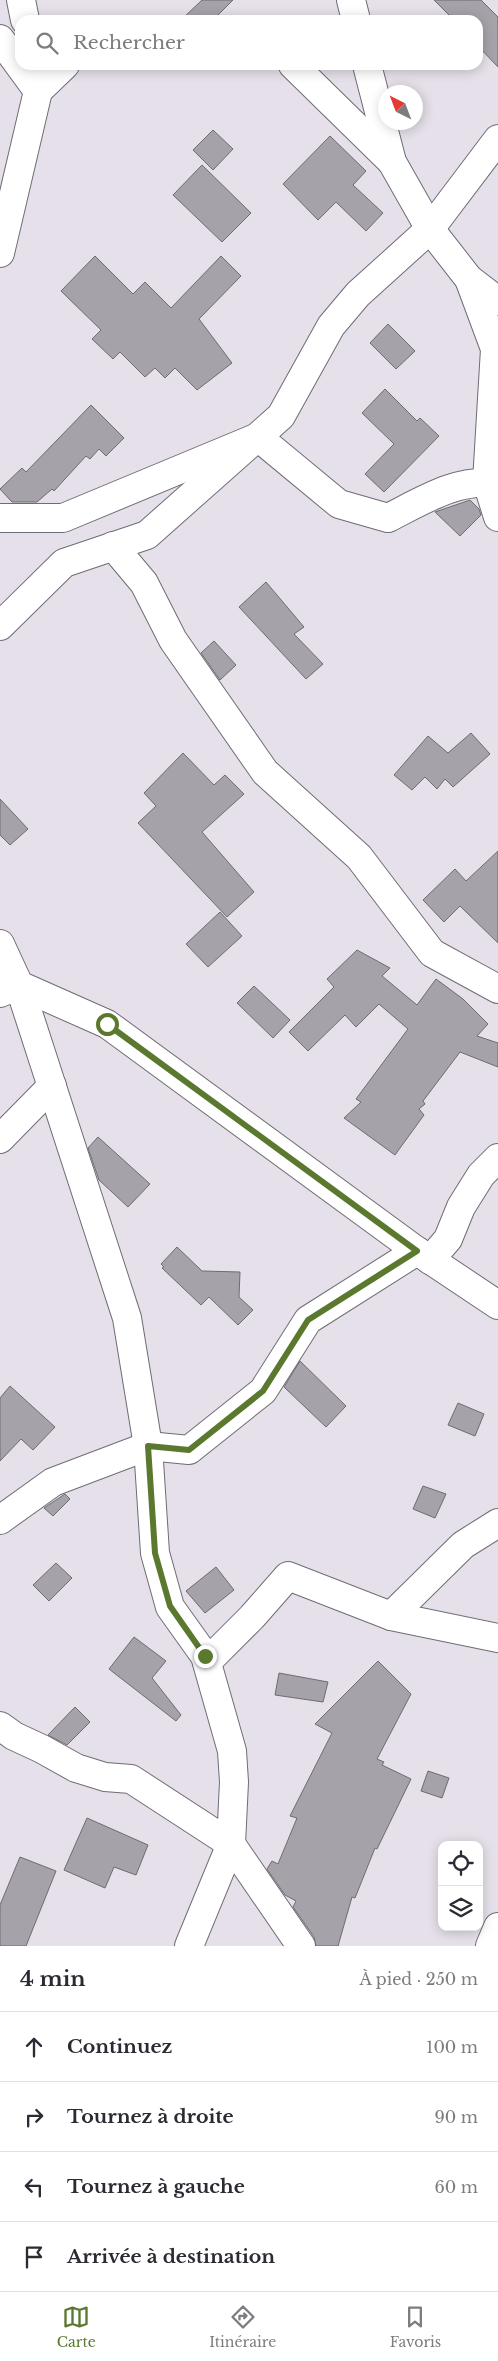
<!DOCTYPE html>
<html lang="fr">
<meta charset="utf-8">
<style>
:root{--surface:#fff;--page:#f2f2f3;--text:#2b2b33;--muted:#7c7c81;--line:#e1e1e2;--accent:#5a782e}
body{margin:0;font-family:"Libre Baskerville",serif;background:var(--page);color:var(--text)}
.controls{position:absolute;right:15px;bottom:15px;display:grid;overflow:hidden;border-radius:10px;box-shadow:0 2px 12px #0003}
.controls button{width:45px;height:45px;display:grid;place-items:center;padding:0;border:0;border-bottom:1px solid var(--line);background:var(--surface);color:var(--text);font:25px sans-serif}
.compass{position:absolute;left:378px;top:85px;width:45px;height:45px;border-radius:50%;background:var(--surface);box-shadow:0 2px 12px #0003;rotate:318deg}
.stop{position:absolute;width:15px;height:15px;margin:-11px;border:4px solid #5a782e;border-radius:50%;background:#fff}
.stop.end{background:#5a782e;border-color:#fff;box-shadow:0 1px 5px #0008}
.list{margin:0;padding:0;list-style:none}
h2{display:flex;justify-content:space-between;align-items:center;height:65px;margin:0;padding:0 20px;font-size:21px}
h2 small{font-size:16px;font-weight:400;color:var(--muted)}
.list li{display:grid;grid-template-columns:32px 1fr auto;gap:15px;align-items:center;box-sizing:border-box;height:70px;padding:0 20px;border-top:1px solid var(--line)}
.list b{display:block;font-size:19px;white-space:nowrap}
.list em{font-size:16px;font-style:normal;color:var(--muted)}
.icon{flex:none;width:28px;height:28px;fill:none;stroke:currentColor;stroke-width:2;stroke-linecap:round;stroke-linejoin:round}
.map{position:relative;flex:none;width:498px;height:1946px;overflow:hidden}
.search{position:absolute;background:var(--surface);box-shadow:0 2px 12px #0003;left:15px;right:15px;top:15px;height:55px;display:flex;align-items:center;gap:12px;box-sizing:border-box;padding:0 18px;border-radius:15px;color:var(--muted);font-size:19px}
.sheet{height:345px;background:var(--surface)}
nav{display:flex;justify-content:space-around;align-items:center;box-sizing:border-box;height:70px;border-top:1px solid var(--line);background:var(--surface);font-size:14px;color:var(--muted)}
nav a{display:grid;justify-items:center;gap:2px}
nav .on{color:var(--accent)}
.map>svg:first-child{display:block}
.building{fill:#a6a2aa;stroke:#6f6b72}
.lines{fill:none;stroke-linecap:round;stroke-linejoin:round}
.minor-casing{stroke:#706c74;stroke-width:30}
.minor{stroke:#fff;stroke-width:28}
.route{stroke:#5a782e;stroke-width:6}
</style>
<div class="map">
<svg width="498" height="1946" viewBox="0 0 498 1946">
<rect width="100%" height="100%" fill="#e5e0e9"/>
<g class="building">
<path d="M202 0H233L213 20H181Z"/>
<path d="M434 0H481L498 17V67L478 46V20H454Z"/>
<path d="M213 130 233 149 213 170 193 150Z"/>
<path d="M330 136 366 171 353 185 383 213 366 231 336 202 318 220 283 184Z"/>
<path d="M202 165 251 213 222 242 173 195Z"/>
<path d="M95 256 133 294 145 282 171 308 221 256 241 276 199 319 232 363 197 390 175 368 165 378 155 368 145 377 120 352 113 359 92 339 101 330 61 291Z"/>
<path d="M388 324 415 351 396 369 370 343Z"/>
<path d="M385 389 417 421 420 418 439 436 384 492 365 474 394 444 362 413Z"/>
<path d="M91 405 124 438 106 456 99 449 90 459 86 456 54 491 52 489 37 502H12L0 489 22 468 26 472Z"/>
<path d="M470 500 479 509 481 515 460 536 435 512Z"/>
<path d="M266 582 304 627 294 634 323 664 306 679 239 607Z"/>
<path d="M214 641 236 665 220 680 201 653Z"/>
<path d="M471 733 490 754 453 787 445 779 437 789 425 777 412 790 394 775 428 736 448 753Z"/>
<path d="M183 753 214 785 225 775 244 794 202 832 254 892 227 917 138 823 156 806 144 793Z"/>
<path d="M0 799 28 829 10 845 0 835Z"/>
<path d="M498 851V943L460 906 444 922 423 900 455 869 466 881Z"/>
<path d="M220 912 242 936 208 967 186 944Z"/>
<path d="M357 950 390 968 382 976 417 1005 436 979 463 999 488 1024 477 1036 498 1043V1067L460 1052 423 1101 425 1104 419 1109 424 1115 395 1155 344 1118 361 1102 356 1099 408 1029 379 1004 356 1027 345 1015 308 1051 289 1032 334 987 327 979Z"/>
<path d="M254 986 290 1020 273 1038 237 1003Z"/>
<path d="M98 1137 150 1184 128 1207 99 1180 88 1148Z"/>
<path d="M177 1247 202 1271 240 1272 239 1297 253 1310 238 1325 209 1297 201 1305 162 1268 164 1267 161 1264Z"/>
<path d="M300 1361 346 1406 326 1427 284 1387Z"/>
<path d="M10 1386 55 1427 33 1450 21 1439 0 1461V1398Z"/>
<path d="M458 1403 484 1414 475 1436 448 1425Z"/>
<path d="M423 1486 446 1494 435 1518 413 1509Z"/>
<path d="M65 1494 70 1499 53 1516 44 1508Z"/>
<path d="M56 1563 72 1578 49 1601 33 1585Z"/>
<path d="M216 1567 234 1590 205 1613 186 1591Z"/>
<path d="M134 1637 166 1661 152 1678 181 1715 176 1721 109 1669Z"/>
<path d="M378 1661 411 1694 377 1759 384 1762 382 1765 411 1779 377 1849 375 1848 355 1898 352 1897 338 1946H316L314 1937 293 1907 296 1901 285 1895 267 1869 272 1861 278 1864 297 1818 290 1816 332 1733 315 1724Z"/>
<path d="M279 1673 328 1682 323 1702 275 1695Z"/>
<path d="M75 1707 90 1722 67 1745 48 1735Z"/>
<path d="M428 1771 449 1778 442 1798 421 1791Z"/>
<path d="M87 1818 148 1845 136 1875 114 1867 105 1888 64 1870Z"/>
<path d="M20 1857 56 1871 26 1946H0V1905Z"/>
</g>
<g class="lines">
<defs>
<g id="minor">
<path d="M21 0 25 20"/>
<path d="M351 0 356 20"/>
<path d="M0 39 38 91 65 65"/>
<path d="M293 65 392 162"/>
<path d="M367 65 392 162 430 229 469 279 498 301"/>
<path d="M0 253 38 91 33 65"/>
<path d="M469 279 495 349 487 482 498 517"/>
<path d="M0 518H63L258 437 339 504 388 518C422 501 459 477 498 484"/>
<path d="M113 546 144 583 173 640 265 772 359 857 432 953 498 989"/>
<path d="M0 626 64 563 147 535 281 416 331 326 358 294 430 229 498 139"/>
<path d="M0 944 19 985 107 1024 417 1251 498 1305"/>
<path d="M0 993 19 985 127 1318 148 1446 155 1553 170 1607 205 1656 232 1751 234 1782 231 1844 189 1946"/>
<path d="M0 1139 52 1086"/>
<path d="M430 1260 448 1239 461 1207 481 1175 498 1158"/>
<path d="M0 1520 53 1482 148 1446 189 1450 263 1391 308 1320 417 1251"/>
<path d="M391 1616 463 1545 498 1523"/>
<path d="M207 1662 252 1617 288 1576 391 1616 498 1638"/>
<path d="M0 1726 14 1736 42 1749 76 1768 105 1777 131 1779 231 1844 301 1946"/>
<path d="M490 1946 498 1927"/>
</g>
</defs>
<use href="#minor" class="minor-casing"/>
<use href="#minor" class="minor"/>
</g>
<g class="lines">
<path class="route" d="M107 1024 417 1251 308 1320 263 1391 189 1450 148 1446 155 1553 170 1606 205 1656"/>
</g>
</svg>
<div class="controls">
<button><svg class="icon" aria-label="locate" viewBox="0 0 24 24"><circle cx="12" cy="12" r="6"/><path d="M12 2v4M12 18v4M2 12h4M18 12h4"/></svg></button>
<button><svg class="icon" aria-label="layers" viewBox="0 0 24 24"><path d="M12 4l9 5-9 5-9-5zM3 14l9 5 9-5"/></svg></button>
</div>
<svg class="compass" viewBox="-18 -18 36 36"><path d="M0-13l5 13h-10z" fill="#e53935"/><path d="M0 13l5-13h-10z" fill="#7c7c81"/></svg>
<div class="stop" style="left:107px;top:1024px"></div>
<div class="stop end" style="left:205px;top:1656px"></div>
<div class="search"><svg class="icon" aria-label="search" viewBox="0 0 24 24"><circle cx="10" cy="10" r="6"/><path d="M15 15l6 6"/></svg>Rechercher</div>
</div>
<section class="sheet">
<h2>4 min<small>À pied · 250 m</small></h2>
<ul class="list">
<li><svg class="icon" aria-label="ahead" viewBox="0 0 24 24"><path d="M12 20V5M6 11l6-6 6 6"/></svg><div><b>Continuez</b></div><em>100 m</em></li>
<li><svg class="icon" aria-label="right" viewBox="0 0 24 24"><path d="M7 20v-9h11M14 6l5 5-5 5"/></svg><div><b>Tournez à droite</b></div><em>90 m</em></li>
<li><svg class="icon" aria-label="left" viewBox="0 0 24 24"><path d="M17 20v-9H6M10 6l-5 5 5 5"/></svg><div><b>Tournez à gauche</b></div><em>60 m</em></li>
<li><svg class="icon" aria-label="arrive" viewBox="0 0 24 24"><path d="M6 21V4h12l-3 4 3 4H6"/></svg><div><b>Arrivée à destination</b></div></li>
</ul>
</section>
<nav>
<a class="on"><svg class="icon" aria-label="map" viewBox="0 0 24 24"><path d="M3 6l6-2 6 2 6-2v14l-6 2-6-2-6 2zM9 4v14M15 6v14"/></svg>Carte</a>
<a><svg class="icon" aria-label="directions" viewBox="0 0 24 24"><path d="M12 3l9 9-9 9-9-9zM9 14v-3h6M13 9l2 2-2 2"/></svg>Itinéraire</a>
<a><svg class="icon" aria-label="saved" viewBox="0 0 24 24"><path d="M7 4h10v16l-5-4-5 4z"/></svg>Favoris</a>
</nav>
